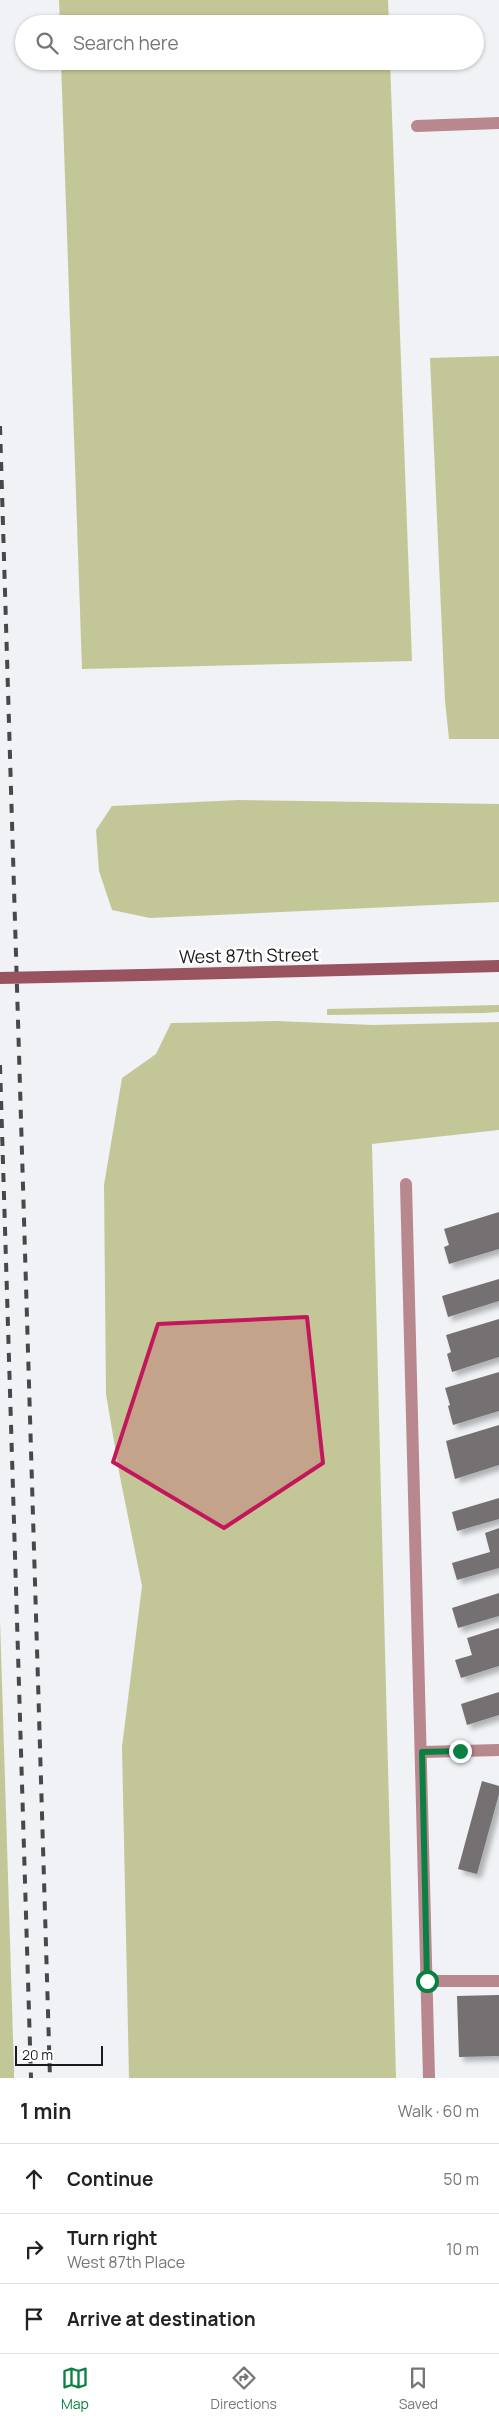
<!DOCTYPE html>
<meta charset="utf-8">
<style>
:root{--surface:#fff;--page:#f6f6f6;--text:#222;--muted:#767676;--line:#e0e0e0;--accent:#0b8043}
body{margin:0;font-family:Manrope,sans-serif;background:var(--page);color:var(--text)}
.scale{position:absolute;left:15px;bottom:12px;width:88px;box-sizing:border-box;padding-left:5px;border:2px solid #1a1b1c;border-top:0;font-size:14px;line-height:18px;white-space:nowrap;color:#1a1b1c;-webkit-text-stroke:4px #fff;paint-order:stroke}
.stop{position:absolute;width:15px;height:15px;margin:-11px;border:4px solid #0b8043;border-radius:50%;background:#fff}
.stop.end{background:#0b8043;border-color:#fff;box-shadow:0 1px 5px #0008}
.list{margin:0;padding:0;list-style:none}
h2{display:flex;justify-content:space-between;align-items:center;height:65px;margin:0;padding:0 20px;font-size:21px}
h2 small{font-size:16px;font-weight:400;color:var(--muted)}
.list li{display:grid;grid-template-columns:32px 1fr auto;gap:15px;align-items:center;box-sizing:border-box;height:70px;padding:0 20px;border-top:1px solid var(--line)}
.list b{display:block;font-size:19px;white-space:nowrap}
.list p{margin:0;font-size:16px;white-space:nowrap;color:var(--muted)}
.list em{font-size:16px;font-style:normal;color:var(--muted)}
.icon{flex:none;width:28px;height:28px;fill:none;stroke:currentColor;stroke-width:2;stroke-linecap:round;stroke-linejoin:round}
.map{position:relative;flex:none;width:499px;height:2078px;overflow:hidden}
.search{position:absolute;background:var(--surface);box-shadow:0 1px 4px #0004;left:15px;right:15px;top:15px;height:55px;display:flex;align-items:center;gap:12px;box-sizing:border-box;padding:0 18px;border-radius:28px;color:var(--muted);font-size:19px}
.sheet{height:275px;background:var(--surface)}
nav{display:flex;justify-content:space-around;align-items:center;box-sizing:border-box;height:70px;border-top:1px solid var(--line);background:var(--surface);font-size:14px;color:var(--muted)}
nav a{display:grid;justify-items:center;gap:2px}
nav .on{color:var(--accent)}
.map>svg:first-child{display:block}
.green{fill:#c3c797}
.building{fill:#747172;filter:url(#shadow)}
.lines{fill:none;stroke-linecap:round;stroke-linejoin:round}
.minor{stroke:#b9878e;stroke-width:12}
.secondary{stroke:#99535f;stroke-width:12}
.rail{stroke:#464849;stroke-width:4;stroke-dasharray:9 9;stroke-linecap:butt}
.secondary-bridge{stroke:#99535f;stroke-width:12}
.route{stroke:#0b8043;stroke-width:6}
.marked{fill:#c2185b;fill-opacity:0.2;stroke:#c2185b;stroke-width:4;stroke-linejoin:round}
.labels{text-anchor:middle;dominant-baseline:central;stroke-width:5;stroke-linejoin:round;paint-order:stroke}
.street-label{font-size:18px;fill:#1a1b1c;stroke:#fff}
</style>
<div class="map">
<svg width="499" height="2078" viewBox="0 0 499 2078">
<defs>
<filter id="shadow"><feDropShadow dx="4.5" dy="4.5" stdDeviation="2.5" flood-color="#0004"/></filter>
</defs>
<rect width="100%" height="100%" fill="#f0f2f5"/>
<g class="green">
<path d="M59 0H388L389 24H60Z"/>
<path d="M61 61H390L412 661 82 669Z"/>
<path d="M499 356V739H449L445 701 430 358Z"/>
<path d="M239 800 499 804V902L150 918 112 910 99 871 96 830 112 806Z"/>
<path d="M499 1005V1012L485 1013 327 1015V1009Z"/>
<path d="M276 1021 373 1025 499 1022V1130L372 1144 396 2078H129L122 1747 142 1586 120 1477 106 1394 104 1185 122 1078 156 1054 171 1023Z"/>
<path d="M0 1619 14 2070V2078H0Z"/>
</g>
<g class="building">
<path d="M499 1212V1249L449 1264 444 1247 449 1245 444 1229Z"/>
<path d="M499 1279V1301L448 1317 442 1296Z"/>
<path d="M499 1319V1357L452 1372 447 1354 451 1352 446 1335Z"/>
<path d="M499 1372V1411L453 1425 448 1406 450 1405 445 1388Z"/>
<path d="M499 1425V1465L455 1479 446 1441Z"/>
<path d="M499 1498V1519L457 1531 452 1512Z"/>
<path d="M499 1528V1568L457 1580 452 1563 490 1552 485 1533Z"/>
<path d="M499 1593V1616L458 1628 452 1608Z"/>
<path d="M499 1628V1666L461 1678 455 1660 472 1655 467 1638Z"/>
<path d="M499 1692V1715L467 1725 461 1704Z"/>
<path d="M482 1781 499 1786V1794L477 1874 458 1869Z"/>
<path d="M499 1995V2056L459 2057 457 1996Z"/>
</g>
<g class="lines">
<g class="minor">
<path d="M417 126 499 123"/>
<path d="M406 1184 429 2078"/>
<path d="M422 1752 499 1750"/>
<path d="M427 1981H499"/>
</g>
<path class="secondary" d="M143 975 499 966"/>
<g class="rail">
<path d="M0 426 50 2078"/>
<path d="M0 1065 31 2078"/>
</g>
<path class="secondary-bridge" d="M0 978 143 975"/>
</g>
<g class="lines">
<path class="route" d="M427 1981 422 1752 460 1751"/>
</g>
<path class="marked" d="M307 1317 323 1463 224 1528 113 1462 158 1324Z"/>
<g class="labels">
<g class="street-label">
<text transform="translate(249 955) rotate(-1)">West 87th Street</text>
</g>
</g>
</svg>
<div class="scale">20 m</div>
<div class="stop" style="left:427px;top:1981px"></div>
<div class="stop end" style="left:460px;top:1751px"></div>
<div class="search"><svg class="icon" aria-label="search" viewBox="0 0 24 24"><circle cx="10" cy="10" r="6"/><path d="M15 15l6 6"/></svg>Search here</div>
</div>
<section class="sheet">
<h2>1 min<small>Walk · 60 m</small></h2>
<ul class="list">
<li><svg class="icon" aria-label="ahead" viewBox="0 0 24 24"><path d="M12 20V5M6 11l6-6 6 6"/></svg><div><b>Continue</b></div><em>50 m</em></li>
<li><svg class="icon" aria-label="right" viewBox="0 0 24 24"><path d="M7 20v-9h11M14 6l5 5-5 5"/></svg><div><b>Turn right</b><p>West 87th Place</p></div><em>10 m</em></li>
<li><svg class="icon" aria-label="arrive" viewBox="0 0 24 24"><path d="M6 21V4h12l-3 4 3 4H6"/></svg><div><b>Arrive at destination</b></div></li>
</ul>
</section>
<nav>
<a class="on"><svg class="icon" aria-label="map" viewBox="0 0 24 24"><path d="M3 6l6-2 6 2 6-2v14l-6 2-6-2-6 2zM9 4v14M15 6v14"/></svg>Map</a>
<a><svg class="icon" aria-label="directions" viewBox="0 0 24 24"><path d="M12 3l9 9-9 9-9-9zM9 14v-3h6M13 9l2 2-2 2"/></svg>Directions</a>
<a><svg class="icon" aria-label="saved" viewBox="0 0 24 24"><path d="M7 4h10v16l-5-4-5 4z"/></svg>Saved</a>
</nav>
